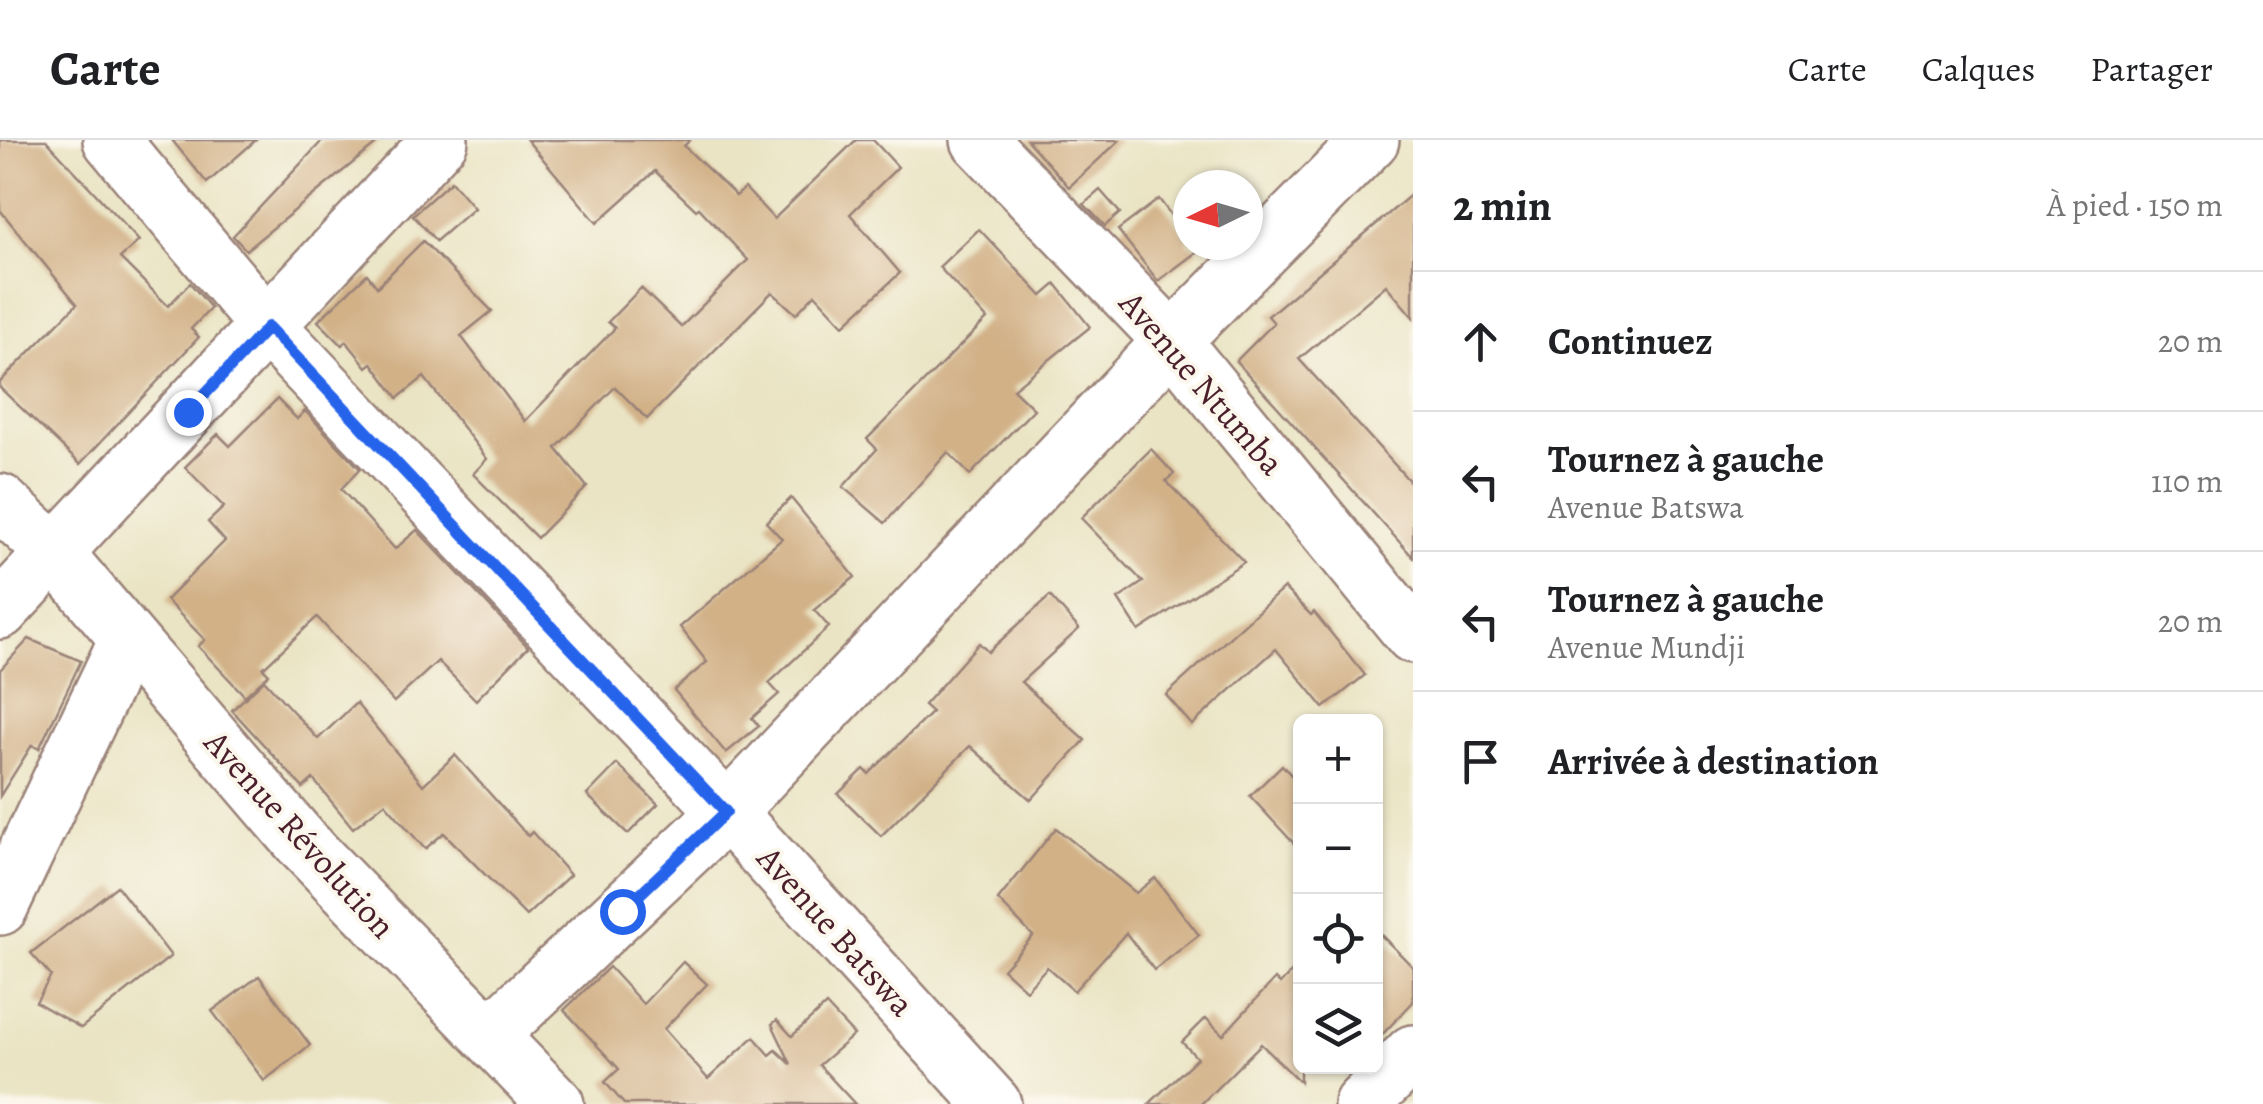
<!DOCTYPE html>
<html lang="fr">
<meta charset="utf-8">
<style>
:root{--surface:#fff;--page:#f6f6f6;--text:#202124;--muted:#757577;--line:#e0e0e0}
body{margin:0;font-family:Alegreya,serif;background:var(--page);color:var(--text)}
.controls{position:absolute;right:30px;bottom:30px;display:grid;overflow:hidden;border-radius:15px;box-shadow:0 2px 8px #0004}
.controls button{width:90px;height:90px;display:grid;place-items:center;padding:0;border:0;border-bottom:2px solid var(--line);background:var(--surface);color:var(--text);font:50px sans-serif}
.compass{position:absolute;left:1173px;top:30px;width:90px;height:90px;border-radius:50%;background:var(--surface);box-shadow:0 2px 8px #0004;rotate:265deg}
.stop{position:absolute;width:30px;height:30px;margin:-22px;border:8px solid #2563eb;border-radius:50%;background:#fff}
.stop.end{background:#2563eb;border-color:#fff;box-shadow:0 2px 10px #0008}
.list{margin:0;padding:0;list-style:none}
h2{display:flex;justify-content:space-between;align-items:center;height:130px;margin:0;padding:0 40px;font-size:42px}
h2 small{font-size:32px;font-weight:400;color:var(--muted)}
.list li{display:grid;grid-template-columns:65px 1fr auto;gap:30px;align-items:center;box-sizing:border-box;height:140px;padding:0 40px;border-top:2px solid var(--line)}
.list b{display:block;font-size:38px;white-space:nowrap}
.list p{margin:0;font-size:32px;white-space:nowrap;color:var(--muted)}
.list em{font-size:32px;font-style:normal;color:var(--muted)}
.icon{flex:none;width:55px;height:55px;fill:none;stroke:currentColor;stroke-width:2;stroke-linecap:round;stroke-linejoin:round}
.map{position:relative;flex:none;width:1413px;height:964px;overflow:hidden}
header{display:flex;align-items:center;gap:60px;box-sizing:border-box;height:140px;padding:0 50px;background:var(--surface);border-bottom:2px solid var(--line)}
header strong{font-size:48px}
nav{display:flex;gap:55px;margin-inline-start:auto;font-size:35px}
main{display:flex}
aside{flex:1;background:var(--surface)}
.map>svg:first-child{display:block}
.building{fill:#d2b187}
.lines{fill:none;stroke-linecap:round;stroke-linejoin:round}
.minor-casing{stroke:#9a8278;stroke-width:60}
.minor{stroke:#fff;stroke-width:55}
.route{stroke:#2563eb;stroke-width:12}
.labels{text-anchor:middle;dominant-baseline:central;stroke-width:8;stroke-linejoin:round;paint-order:stroke}
.street-label{font-size:35px;fill:#4a1f2b;stroke:#fbf7ec}
</style>
<header>
<strong>Carte</strong>
<nav><a>Carte</a><a>Calques</a><a>Partager</a></nav>
</header>
<main>
<div class="map">
<svg width="1413" height="964" viewBox="0 0 1413 964">
<rect width="100%" height="100%" fill="#fbf7ec"/>
<filter id="ink" filterUnits="userSpaceOnUse"><feTurbulence type="fractalNoise" baseFrequency=".01" numOctaves="2"/><feDisplacementMap in="SourceGraphic" scale="20" xChannelSelector="R" yChannelSelector="G"/><feConvolveMatrix kernelMatrix="1 2 1 2 8 2 1 2 1" color-interpolation-filters="sRGB"/></filter>
<filter id="wash" filterUnits="userSpaceOnUse"><feTurbulence type="fractalNoise" baseFrequency=".0048" numOctaves="4" result="noise"/><feDisplacementMap in="SourceGraphic" scale="40" xChannelSelector="R" yChannelSelector="G"/><feGaussianBlur stdDeviation="2.25" result="paint"/><feColorMatrix in="noise" values="0 0 0 0 0 0 0 0 0 0 0 0 0 0 0 0 0 1.4 0 .05"/><feComposite in="paint" operator="in"/></filter>
<g filter="url(#wash)">
<rect width="100%" height="100%" fill="#eae4c4"/>
<g id="blocks">
<g class="building">
<path d="M0 0H46L139 101 120 118 168 166 190 143 211 168 191 189 199 197 80 324 0 248V242L77 164 0 70Z"/>
<path d="M172 0H256L207 43Z"/>
<path d="M323 0H381L246 110 233 96Z"/>
<path d="M527 0H690L684 6 736 56 745 48 774 79 856 0H873L898 27 850 74 900 133 844 185 815 154 796 174 772 152 647 279 615 247 556 308 587 347 537 398 473 334 487 319 424 237 398 258 372 223 367 227 346 201 342 205 318 181 367 134 377 147 423 101 492 171 461 196 525 281 615 188 608 182 641 148 681 187 748 120 699 68 696 70 655 31 597 83Z"/>
<path d="M1027 0H1120L1069 47Z"/>
<path d="M451 41 474 68 436 101 413 75Z"/>
<path d="M1100 50 1120 73 1105 86 1084 64Z"/>
<path d="M1413 53V177L1386 145 1299 219 1413 345V417L1236 221 1274 183 1268 176Z"/>
<path d="M1159 59 1188 98V105H1193L1198 111 1158 141 1118 90Z"/>
<path d="M979 89 1042 156 1056 144 1090 187 1013 249 1034 269 970 335 948 312 885 383 843 347 877 309 867 299 987 179 939 127Z"/>
<path d="M277 259 297 279 305 271 360 329 341 349 395 409 417 390 528 507 476 560 438 521 394 562 317 477 263 528 269 534 245 556 198 506 205 500 166 460 225 401 208 382 224 367 185 327 218 294 230 306Z"/>
<path d="M1151 309 1174 334 1166 341 1244 422 1139 491 1118 459 1143 442 1081 378Z"/>
<path d="M791 358 855 437 814 470 829 487 769 543 779 554 752 578 759 586 726 613 674 550 707 522 680 487 782 399 766 382Z"/>
<path d="M1284 448 1311 475 1314 472 1365 535 1324 568 1276 509 1192 585 1166 555Z"/>
<path d="M1050 456 1079 489 1021 542 1085 600 1031 660 970 606 881 696 838 654 864 629 869 634 932 572 924 565 979 503 988 512Z"/>
<path d="M29 499 81 521 39 609 32 605 0 656V530Z"/>
<path d="M264 540 318 599 356 563 423 645 455 615 528 696 532 692 570 735 526 776 444 693 425 709 385 663 353 688 313 639 303 648 232 570Z"/>
<path d="M617 624 658 664 628 694 587 655Z"/>
<path d="M1282 625 1300 645V710L1250 656Z"/>
<path d="M1056 688 1136 753 1155 738 1199 795 1154 830 1126 793 1074 851 1047 827 1026 850 1003 829 1033 796 998 760Z"/>
<path d="M117 746 171 816 81 888 36 862 51 836 31 813Z"/>
<path d="M1376 790 1413 827V862L1376 901Z"/>
<path d="M683 822 707 844 664 889 708 939 754 897 770 915 776 910 791 924 772 884 777 880 792 896 826 865 854 895 819 925 855 964H624L605 942 619 929 564 870 609 827 643 864Z"/>
<path d="M1300 823V942L1261 904 1201 964H1149L1197 918 1182 902 1206 878 1223 895 1275 839 1280 844Z"/>
<path d="M259 836 310 905 264 941 212 871Z"/>
</g>
</g>
</g>
<g filter="url(#ink)">
<use href="#blocks" fill-opacity="0" stroke="#9a8278" stroke-width="2.5"/>
<g class="lines">
<defs>
<g id="minor">
<path d="M111 0 268 187 727 672 993 964"/>
<path d="M979 0 1172 201 1413 495"/>
<path d="M0 362 55 413 304 705 556 964"/>
<path d="M0 471 440 0"/>
<path d="M0 767 127 500"/>
<path d="M490 895 727 672 1172 201 1371 0"/>
<path d="M1362 964 1413 913"/>
</g>
</defs>
<use href="#minor" class="minor-casing"/>
<use href="#minor" class="minor"/>
</g>
</g>
<g class="lines" filter="url(#ink)">
<path class="route" d="M188 272 268 187 726 672 622 771"/>
</g>
<g class="labels">
<g class="street-label">
<text transform="translate(1202 243) rotate(49)">Avenue Ntumba</text>
<text transform="translate(300 694) rotate(48)">Avenue Révolution</text>
<text transform="translate(836 791) rotate(48)">Avenue Batswa</text>
</g>
</g>
</svg>
<div class="controls">
<button>+</button>
<button>−</button>
<button><svg class="icon" aria-label="locate" viewBox="0 0 24 24"><circle cx="12" cy="12" r="6"/><path d="M12 2v4M12 18v4M2 12h4M18 12h4"/></svg></button>
<button><svg class="icon" aria-label="layers" viewBox="0 0 24 24"><path d="M12 4l9 5-9 5-9-5zM3 14l9 5 9-5"/></svg></button>
</div>
<svg class="compass" viewBox="-18 -18 36 36"><path d="M0-13l5 13h-10z" fill="#e53935"/><path d="M0 13l5-13h-10z" fill="#757577"/></svg>
<div class="stop" style="left:622px;top:771px"></div>
<div class="stop end" style="left:188px;top:272px"></div>
</div>
<aside>
<h2>2 min<small>À pied · 150 m</small></h2>
<ul class="list">
<li><svg class="icon" aria-label="ahead" viewBox="0 0 24 24"><path d="M12 20V5M6 11l6-6 6 6"/></svg><div><b>Continuez</b></div><em>20 m</em></li>
<li><svg class="icon" aria-label="left" viewBox="0 0 24 24"><path d="M17 20v-9H6M10 6l-5 5 5 5"/></svg><div><b>Tournez à gauche</b><p>Avenue Batswa</p></div><em>110 m</em></li>
<li><svg class="icon" aria-label="left" viewBox="0 0 24 24"><path d="M17 20v-9H6M10 6l-5 5 5 5"/></svg><div><b>Tournez à gauche</b><p>Avenue Mundji</p></div><em>20 m</em></li>
<li><svg class="icon" aria-label="arrive" viewBox="0 0 24 24"><path d="M6 21V4h12l-3 4 3 4H6"/></svg><div><b>Arrivée à destination</b></div></li>
</ul>
</aside>
</main>
